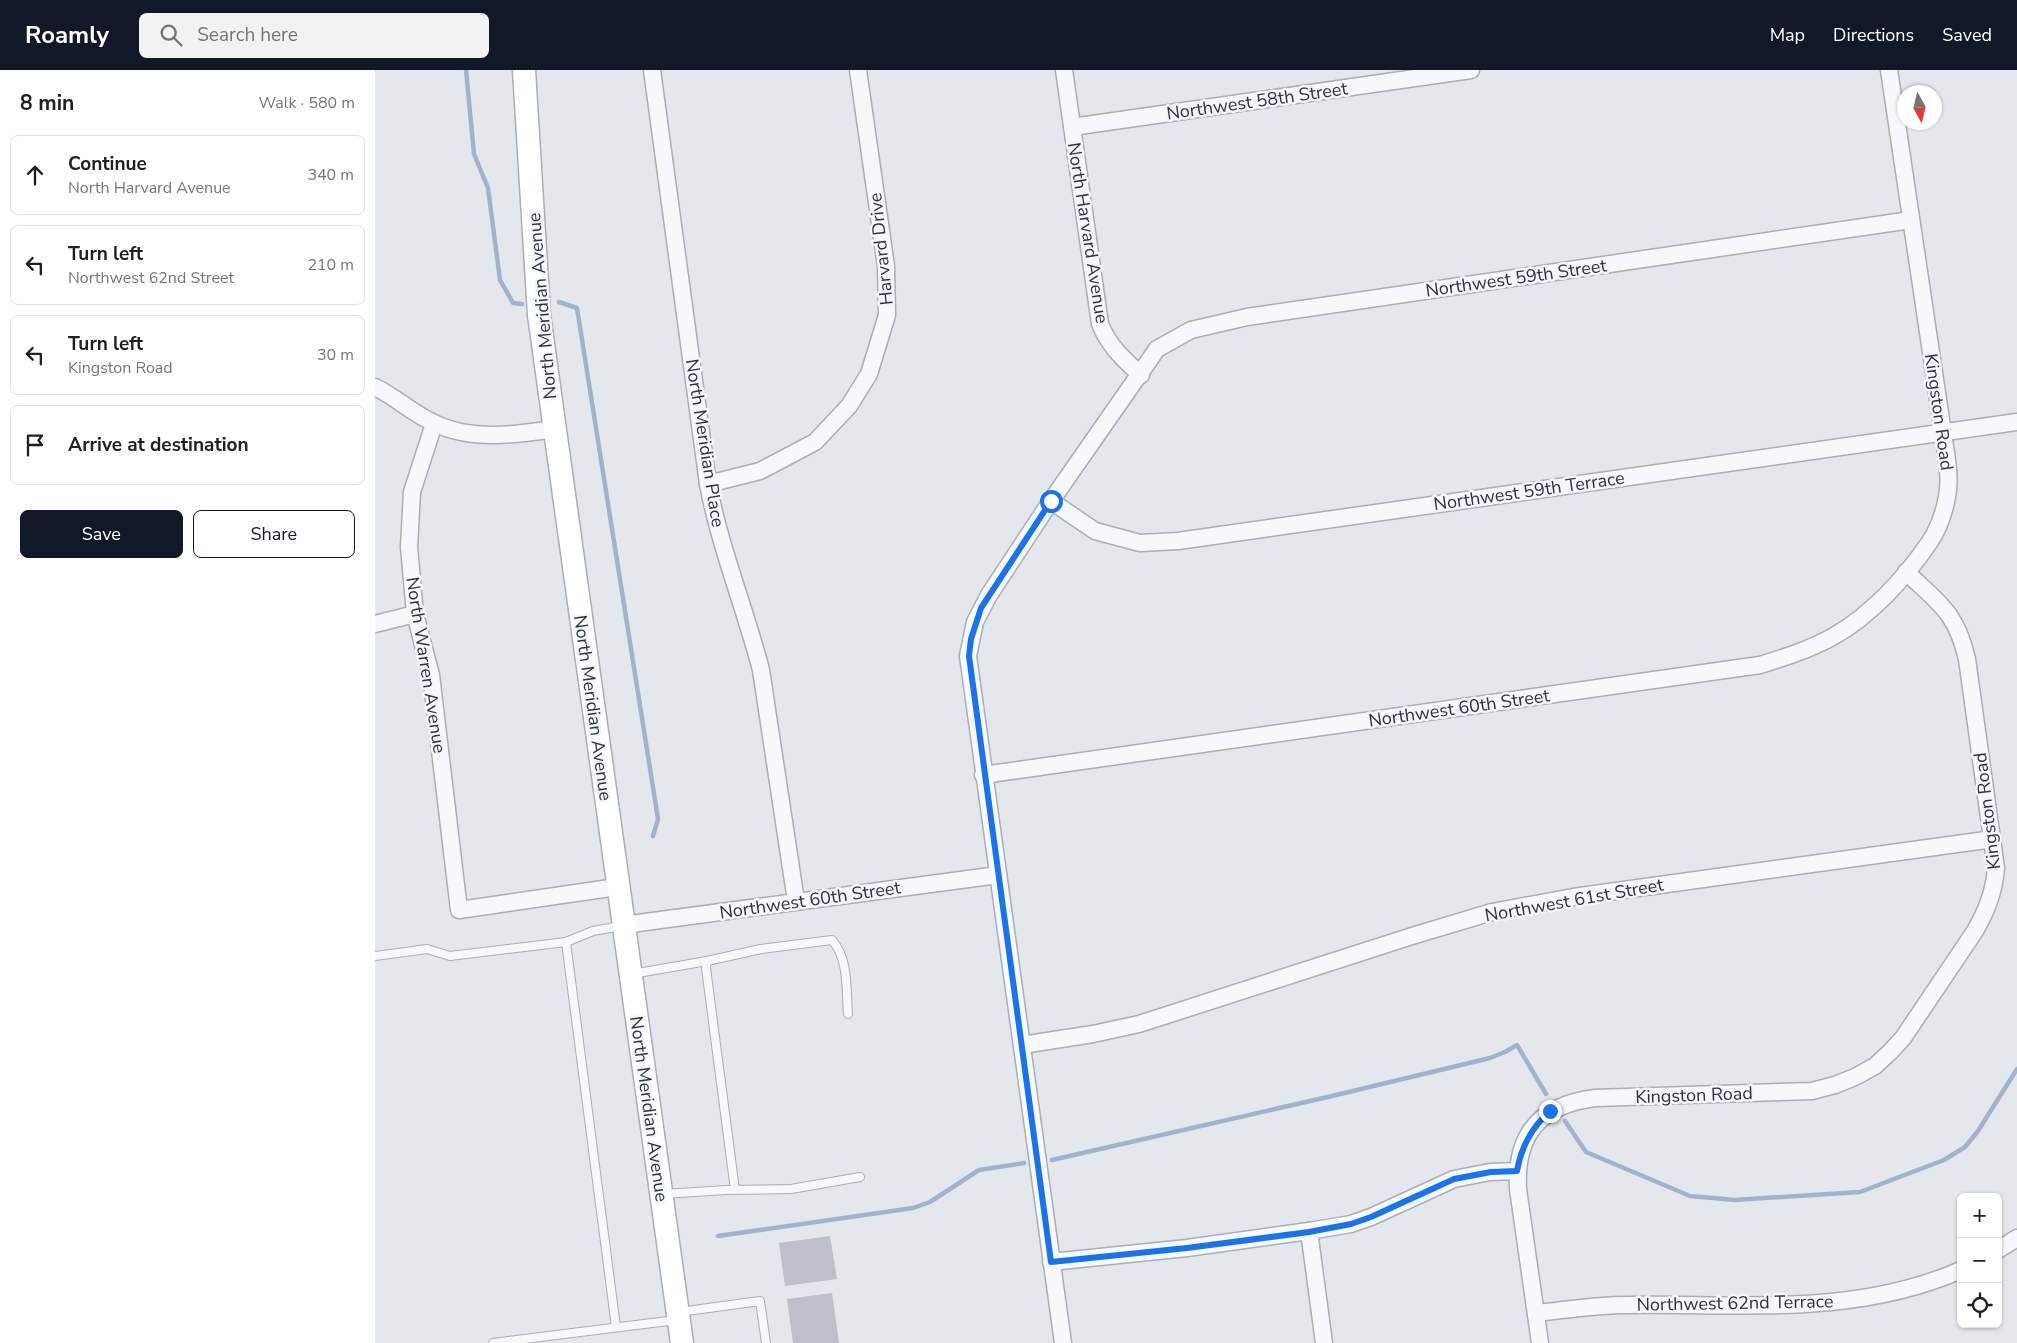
<!DOCTYPE html>
<meta charset="utf-8">
<style>
:root{--surface:#fff;--page:#f2f2f2;--text:#202124;--muted:#757577;--line:#e0e0e0;--accent:#111827}
body{margin:0;font-family:"Nunito Sans",sans-serif;background:var(--page);color:var(--text)}
.controls{position:absolute;right:15px;bottom:15px;display:grid;overflow:hidden;border-radius:8px;box-shadow:0 1px 4px #0004}
.controls button{width:45px;height:45px;display:grid;place-items:center;padding:0;border:0;border-bottom:1px solid var(--line);background:var(--surface);color:var(--text);font:25px sans-serif}
.compass{position:absolute;left:1522px;top:15px;width:45px;height:45px;border-radius:50%;background:var(--surface);box-shadow:0 1px 4px #0004;rotate:172deg}
.stop{position:absolute;width:15px;height:15px;margin:-11px;border:4px solid #1a73e8;border-radius:50%;background:#fff}
.stop.end{background:#1a73e8;border-color:#fff;box-shadow:0 1px 5px #0008}
.list{margin:0;padding:0;list-style:none}
h2{display:flex;justify-content:space-between;align-items:center;height:65px;margin:0;padding:0 20px;font-size:21px}
h2 small{font-size:16px;font-weight:400;color:var(--muted)}
.list li{display:grid;grid-template-columns:32px 1fr auto;gap:15px;align-items:center;box-sizing:border-box;height:80px;margin:0 10px 10px;padding:0 10px;border:1px solid var(--line);border-radius:8px}
.list b{display:block;font-size:19px;white-space:nowrap}
.list p{margin:0;font-size:16px;white-space:nowrap;color:var(--muted)}
.list em{font-size:16px;font-style:normal;color:var(--muted)}
.actions{display:flex;gap:10px;padding:15px 20px}
.actions a{flex:1;padding:11px 0;border:1px solid var(--accent);border-radius:8px;text-align:center;font-size:18px;color:var(--accent)}
.actions .main{background:var(--accent);color:#fff}
.icon{flex:none;width:28px;height:28px;fill:none;stroke:currentColor;stroke-width:2;stroke-linecap:round;stroke-linejoin:round}
.map{position:relative;flex:none;width:1642px;height:1273px;overflow:hidden}
header{display:flex;align-items:center;gap:30px;box-sizing:border-box;height:70px;padding:0 25px;background:var(--accent);color:#fff}
header strong{font-size:24px}
nav{display:flex;gap:28px;margin-inline-start:auto;font-size:18px}
.search{width:350px;height:45px;background:var(--page);display:flex;align-items:center;gap:12px;box-sizing:border-box;padding:0 18px;border-radius:8px;color:var(--muted);font-size:19px}
main{display:flex}
aside{flex:1;background:var(--surface)}
.map>svg:first-child{display:block}
.lines{fill:none;stroke-linecap:round;stroke-linejoin:round}
.stream{stroke:#9fb4cc;stroke-width:4.5}
.building{fill:#bbc0ca}
.service-casing{stroke:#a9aeb7;stroke-width:10}
.minor-casing{stroke:#a9aeb7;stroke-width:19}
.secondary-casing{stroke:#a9aeb7;stroke-width:25}
.service{stroke:#f7f8fa;stroke-width:8}
.minor{stroke:#f7f8fa;stroke-width:16}
.secondary{stroke:#fff;stroke-width:22}
.route{stroke:#1a73e8;stroke-width:6}
.labels{text-anchor:middle;dominant-baseline:central;stroke-width:5;stroke-linejoin:round;paint-order:stroke}
.street-label{font-size:18px;fill:#2b3445;stroke:#f4f6f9}
</style>
<header>
<strong>Roamly</strong>
<div class="search"><svg class="icon" aria-label="search" viewBox="0 0 24 24"><circle cx="10" cy="10" r="6"/><path d="M15 15l6 6"/></svg>Search here</div>
<nav><a>Map</a><a>Directions</a><a>Saved</a></nav>
</header>
<main>
<aside>
<h2>8 min<small>Walk · 580 m</small></h2>
<ul class="list">
<li><svg class="icon" aria-label="ahead" viewBox="0 0 24 24"><path d="M12 20V5M6 11l6-6 6 6"/></svg><div><b>Continue</b><p>North Harvard Avenue</p></div><em>340 m</em></li>
<li><svg class="icon" aria-label="left" viewBox="0 0 24 24"><path d="M17 20v-9H6M10 6l-5 5 5 5"/></svg><div><b>Turn left</b><p>Northwest 62nd Street</p></div><em>210 m</em></li>
<li><svg class="icon" aria-label="left" viewBox="0 0 24 24"><path d="M17 20v-9H6M10 6l-5 5 5 5"/></svg><div><b>Turn left</b><p>Kingston Road</p></div><em>30 m</em></li>
<li><svg class="icon" aria-label="arrive" viewBox="0 0 24 24"><path d="M6 21V4h12l-3 4 3 4H6"/></svg><div><b>Arrive at destination</b></div></li>
</ul>
<div class="actions"><a class="main">Save</a><a>Share</a></div>
</aside>
<div class="map">
<svg width="1642" height="1273" viewBox="0 0 1642 1273">
<rect width="100%" height="100%" fill="#e4e7ec"/>
<g class="lines">
<g class="stream">
<path d="M91 0 99 84 113 118 125 210 138 233 147 234"/>
<path d="M184 232 202 238 283 749 278 766"/>
<path d="M1190 1051 1211 1082 1315 1126 1360 1130 1485 1122 1569 1090 1590 1077 1603 1061 1642 999"/>
<path d="M677 1090 957 1026 1115 988 1130 982 1142 975 1171 1024"/>
<path d="M343 1166 538 1138 555 1132 604 1100 649 1093"/>
</g>
</g>
<g class="building">
<path d="M455 1166 462 1209 410 1216 404 1173Z"/>
<path d="M457 1223 464 1273H418L412 1229Z"/>
</g>
<g class="lines">
<defs>
<g id="service">
<path d="M191 872 218 861 246 856"/>
<path d="M0 886 52 879 75 886 191 872 241 1257"/>
<path d="M257 904 332 891"/>
<path d="M360 1120 331 898 332 891 386 879 457 870C474 889 471 920 473 944"/>
<path d="M288 1124 351 1120 416 1119 485 1107"/>
<path d="M304 1242 385 1231 391 1273"/>
<path d="M118 1273 301 1250"/>
</g>
<g id="minor">
<path d="M277 0 333 414C345 478 370 538 386 600L421 831"/>
<path d="M689 0 725 254C734 276 748 289 766 305"/>
<path d="M697 57 1096 0"/>
<path d="M0 317C21 327 38 344 59 353 96 371 140 365 179 359"/>
<path d="M59 354 37 422 34 477 40 544 56 605 84 840 242 817"/>
<path d="M333 414 385 401 440 372 474 336 494 304 512 245 511 196 483 0"/>
<path d="M676 431 720 461 765 473 803 471 1642 352"/>
<path d="M0 554 40 544"/>
<path d="M608 705 1385 595C1411 587 1436 579 1459 566 1496 545 1530 508 1554 473 1563 460 1569 443 1572 427 1576 406 1571 385 1568 363L1514 0"/>
<path d="M248 855 623 805"/>
<path d="M647 975 718 964 764 954 1037 866 1117 842 1198 827 1618 769"/>
<path d="M934 1161 949 1273"/>
<path d="M1623 1180 1642 1168"/>
<path d="M676 1192 812 1178 934 1161 976 1154 996 1147 1079 1109 1115 1102 1142 1101"/>
<path d="M1161 1243C1191 1240 1221 1235 1252 1235 1365 1233 1479 1247 1586 1200"/>
<path d="M688 1273 593 586 600 552 614 525 676 431 782 279 816 260 872 247 1536 150"/>
<path d="M1165 1273 1143 1119C1140 1064 1165 1035 1220 1028L1437 1021 1460 1015 1480 1007 1500 996 1515 982 1528 968 1600 861C1612 840 1619 822 1621 798L1592 589C1581 542 1564 533 1531 502"/>
</g>
<path id="secondary" d="M149 0 164 245 307 1273"/>
</defs>
<use href="#service" class="service-casing"/>
<use href="#minor" class="minor-casing"/>
<use href="#secondary" class="secondary-casing"/>
<use href="#service" class="service"/>
<use href="#minor" class="minor"/>
<use href="#secondary" class="secondary"/>
</g>
<g class="lines">
<path class="route" d="M676 431 606 538 596 569 594 586 676 1192 812 1178 934 1162 976 1154 996 1147 1079 1109 1116 1102 1142 1101C1146 1077 1156 1058 1175 1041"/>
</g>
<g class="labels">
<g class="street-label">
<text transform="translate(882 31) rotate(-8)">Northwest 58th Street</text>
<text transform="translate(713 163) rotate(81)">North Harvard Avenue</text>
<text transform="translate(506 179) rotate(-96)">Harvard Drive</text>
<text transform="translate(1141 208) rotate(-8)">Northwest 59th Street</text>
<text transform="translate(167 236) rotate(-95)">North Meridian Avenue</text>
<text transform="translate(1564 342) rotate(82)">Kingston Road</text>
<text transform="translate(330 373) rotate(81)">North Meridian Place</text>
<text transform="translate(1154 421) rotate(-8)">Northwest 59th Terrace</text>
<text transform="translate(51 595) rotate(81)">North Warren Avenue</text>
<text transform="translate(218 638) rotate(82)">North Meridian Avenue</text>
<text transform="translate(1084 638) rotate(-8)">Northwest 60th Street</text>
<text transform="translate(1612 741) rotate(-97)">Kingston Road</text>
<text transform="translate(435 830) rotate(-8)">Northwest 60th Street</text>
<text transform="translate(1199 830) rotate(-10)">Northwest 61st Street</text>
<text transform="translate(1319 1025) rotate(-2)">Kingston Road</text>
<text transform="translate(274 1039) rotate(82)">North Meridian Avenue</text>
<text transform="translate(1360 1233) rotate(-1)">Northwest 62nd Terrace</text>
</g>
</g>
</svg>
<div class="controls">
<button>+</button>
<button>−</button>
<button><svg class="icon" aria-label="locate" viewBox="0 0 24 24"><circle cx="12" cy="12" r="6"/><path d="M12 2v4M12 18v4M2 12h4M18 12h4"/></svg></button>
</div>
<svg class="compass" viewBox="-18 -18 36 36"><path d="M0-13l5 13h-10z" fill="#e53935"/><path d="M0 13l5-13h-10z" fill="#757577"/></svg>
<div class="stop" style="left:676px;top:431px"></div>
<div class="stop end" style="left:1175px;top:1041px"></div>
</div>
</main>
